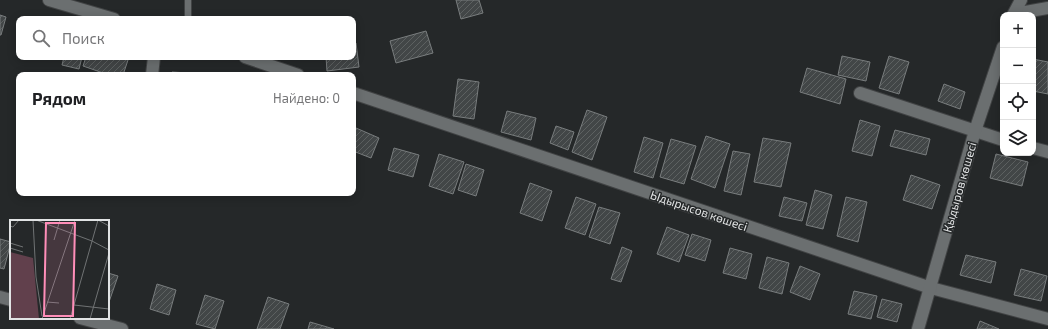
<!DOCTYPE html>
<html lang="ru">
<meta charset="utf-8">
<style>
:root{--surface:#fff;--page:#f6f6f6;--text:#202124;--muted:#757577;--line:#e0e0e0}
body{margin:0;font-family:"Exo 2",sans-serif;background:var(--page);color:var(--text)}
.controls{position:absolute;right:12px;top:12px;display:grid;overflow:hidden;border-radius:8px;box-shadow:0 2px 10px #0003}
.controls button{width:36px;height:36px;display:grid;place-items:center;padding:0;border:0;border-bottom:1px solid var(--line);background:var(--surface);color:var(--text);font:20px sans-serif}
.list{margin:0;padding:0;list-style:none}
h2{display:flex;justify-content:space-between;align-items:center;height:52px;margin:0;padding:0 16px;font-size:17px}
h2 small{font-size:13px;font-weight:400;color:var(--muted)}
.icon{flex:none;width:22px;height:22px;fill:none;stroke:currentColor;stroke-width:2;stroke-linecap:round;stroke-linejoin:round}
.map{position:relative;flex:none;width:1048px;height:329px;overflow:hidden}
.search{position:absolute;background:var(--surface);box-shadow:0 2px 10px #0003;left:16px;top:16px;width:340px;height:44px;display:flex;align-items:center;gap:10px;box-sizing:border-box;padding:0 14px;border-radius:8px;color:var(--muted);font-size:15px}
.panel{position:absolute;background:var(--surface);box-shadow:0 2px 10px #0003;left:16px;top:72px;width:340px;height:124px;border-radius:8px}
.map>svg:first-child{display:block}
.building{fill:url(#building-hatch);stroke:#797d7e}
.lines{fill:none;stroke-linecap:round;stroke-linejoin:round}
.lane-casing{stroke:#414344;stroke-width:8}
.street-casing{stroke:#414344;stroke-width:14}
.secondary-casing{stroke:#414344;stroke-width:14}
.lane{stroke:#6b6f70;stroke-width:6}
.street{stroke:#6b6f70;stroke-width:12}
.secondary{stroke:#6b6f70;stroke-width:12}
.labels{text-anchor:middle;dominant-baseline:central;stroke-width:3;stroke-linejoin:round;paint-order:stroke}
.street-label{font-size:12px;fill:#e1e3e4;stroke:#252829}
.inset-road{fill:none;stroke:#707374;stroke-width:1}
.view{fill:#ff8eb9;fill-opacity:0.15;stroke:#ff8eb9;stroke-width:2}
.inset-edge{fill:none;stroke:#e1e3e4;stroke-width:2}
</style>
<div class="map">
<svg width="1048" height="329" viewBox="0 0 1048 329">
<defs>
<pattern id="building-hatch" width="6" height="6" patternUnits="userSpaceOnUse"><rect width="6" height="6" fill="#424647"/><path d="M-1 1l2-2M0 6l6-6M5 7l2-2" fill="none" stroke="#5d6161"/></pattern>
</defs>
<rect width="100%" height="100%" fill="#252829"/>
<g class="building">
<path d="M456 0H479L483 13 461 19Z"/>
<path d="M0 15 6 17 1 35H0Z"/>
<path d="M426 31 433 53 396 63 390 41Z"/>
<path d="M353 43H356L359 67 327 71 326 57H353Z"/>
<path d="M842 56 870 62 866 81 838 75Z"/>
<path d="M889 56 909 62 899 94 879 88Z"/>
<path d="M64 57H82L79 69 62 65Z"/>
<path d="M86 57H129L123 75H109L83 66Z"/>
<path d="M1033 59 1048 62V94L1033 91Z"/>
<path d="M807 68 846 79 840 104 800 92Z"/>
<path d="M172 72 205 74V75H171Z"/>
<path d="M458 79 479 82 474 119 453 116Z"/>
<path d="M944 84 965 92 960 109 938 101Z"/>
<path d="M587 110 607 117 592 160 572 152Z"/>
<path d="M507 111 536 118 531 140 501 132Z"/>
<path d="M860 120 880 126 872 156 852 151Z"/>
<path d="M556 126 574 132 568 150 550 143Z"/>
<path d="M356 128 379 138 371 158 353 151V135Z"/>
<path d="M895 130 930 139 926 155 890 146Z"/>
<path d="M706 136 730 144 715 188 691 179Z"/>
<path d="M644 137 663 143 653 178 634 172Z"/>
<path d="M763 138 791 143 781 187 754 182Z"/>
<path d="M671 139 696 146 684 184 660 177Z"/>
<path d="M394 148 419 155 413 177 388 170Z"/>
<path d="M733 151 750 154 741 195 724 191Z"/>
<path d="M439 154 464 162 453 194 429 186Z"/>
<path d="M996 154 1028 162 1022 186 990 178Z"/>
<path d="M466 164 484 170 476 196 458 190Z"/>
<path d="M911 175 940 185 932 209 903 200Z"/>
<path d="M530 183 552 191 542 221 520 213Z"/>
<path d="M815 190 832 195 823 229 806 225Z"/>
<path d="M576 197 596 204 585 235 565 228Z"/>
<path d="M784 197 807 203 802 221 779 216Z"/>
<path d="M846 197 867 202 858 242 837 236Z"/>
<path d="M599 207 620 213 610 244 589 237Z"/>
<path d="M667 227 689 235 679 262 657 254Z"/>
<path d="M692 234 711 240 705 261 685 255Z"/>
<path d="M0 239 11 242 4 269 0 268Z"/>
<path d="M622 247 632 251 621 282 611 279Z"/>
<path d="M730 248 752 254 746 279 723 273Z"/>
<path d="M966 255 996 262 991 283 960 275Z"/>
<path d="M767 257 789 263 782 294 759 288Z"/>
<path d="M800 266 820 274 810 300 790 292Z"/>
<path d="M1021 269 1047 276 1041 301 1014 295Z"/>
<path d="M108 273 118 276 109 302 108 301Z"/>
<path d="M157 284 176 290 169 315 150 309Z"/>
<path d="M854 291 877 296 871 319 848 314Z"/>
<path d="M205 295 224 301 215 329 196 324Z"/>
<path d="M268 297 289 304 280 329H257Z"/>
<path d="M882 299 902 304 897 322 877 317Z"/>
<path d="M980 321 999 329H977Z"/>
<path d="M310 322 334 329H308Z"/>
</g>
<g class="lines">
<defs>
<path id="lane" d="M188 19V0"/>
<g id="street">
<path d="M1014 14 1048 8"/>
<path d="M152 75 154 57"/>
<path d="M860 93 1003 140"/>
<path d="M1033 148 1048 152"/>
<path d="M931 288 1048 319"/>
<path d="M0 297 11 300"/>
<path d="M80 318 122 329"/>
</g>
<g id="secondary">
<path d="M49 0 114 19"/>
<path d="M1013 15 1021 0"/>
<path d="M245 57 298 75"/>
<path d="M353 93 931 288"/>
<path d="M918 329 975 131 1003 47"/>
</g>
</defs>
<use href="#lane" class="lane-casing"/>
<use href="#street" class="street-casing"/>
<use href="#secondary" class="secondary-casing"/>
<use href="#lane" class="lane"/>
<use href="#street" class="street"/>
<use href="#secondary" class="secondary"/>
</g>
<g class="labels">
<g class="street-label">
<text transform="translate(959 187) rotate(-74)">Қыдыров көшесі</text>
<text transform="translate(699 210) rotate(19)">Ыдырысов көшесі</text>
</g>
</g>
<g transform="translate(10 220)">
<rect width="99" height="99" fill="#252829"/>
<path d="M0 32 23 38 29 99H0Z" fill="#61404c"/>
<path class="inset-road" d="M23 0 26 57 32 96M26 0 82 21 99 30M88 0 99 6M0 6 3 7 9 0M44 20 50 0M0 23 13 27M0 28 13 32M37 82 49 83M64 85 99 89M32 99 65 0M60 99 88 0M80 99 99 33"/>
<path class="view" d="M36 3H65L63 96H34Z"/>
<rect width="99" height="99" class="inset-edge"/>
</g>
</svg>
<div class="controls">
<button>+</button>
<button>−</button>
<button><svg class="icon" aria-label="locate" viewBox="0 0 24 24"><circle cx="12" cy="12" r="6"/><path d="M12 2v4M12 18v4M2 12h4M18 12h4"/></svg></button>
<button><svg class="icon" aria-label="layers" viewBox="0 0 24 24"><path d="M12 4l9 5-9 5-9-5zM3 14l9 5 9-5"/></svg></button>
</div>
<div class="search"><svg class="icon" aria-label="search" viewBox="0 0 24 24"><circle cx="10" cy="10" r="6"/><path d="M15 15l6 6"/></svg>Поиск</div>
<section class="panel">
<h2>Рядом<small>Найдено: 0</small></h2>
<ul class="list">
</ul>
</section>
</div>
